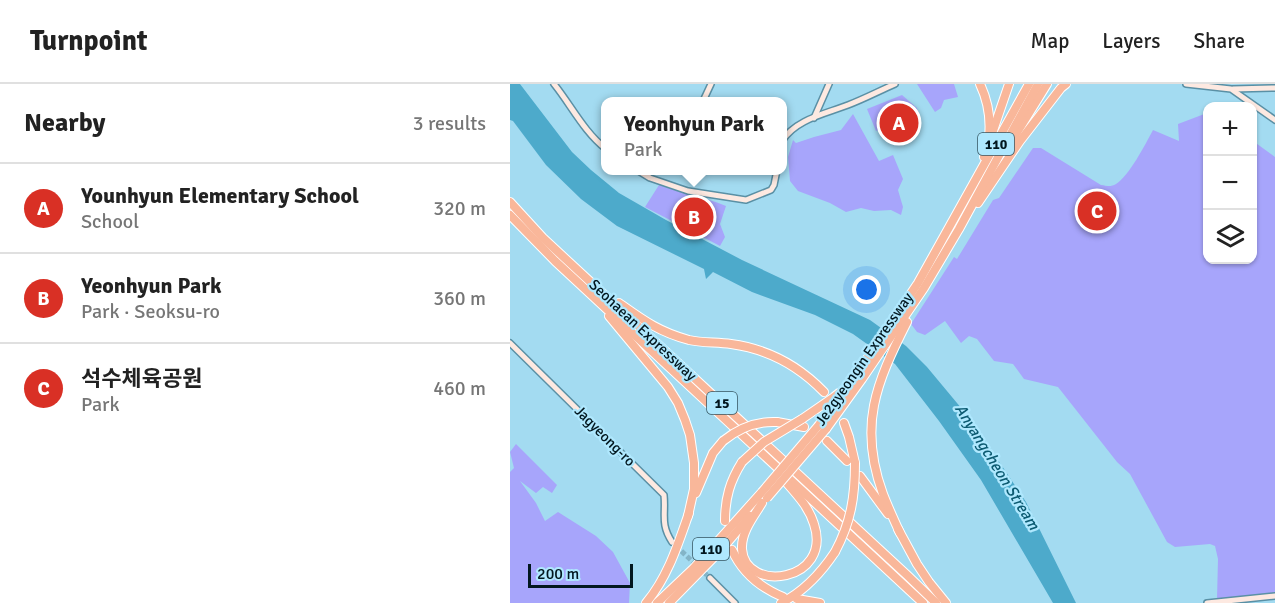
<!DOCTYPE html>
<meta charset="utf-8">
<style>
:root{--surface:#fff;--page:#f2f2f2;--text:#222;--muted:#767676;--line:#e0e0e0;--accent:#d93025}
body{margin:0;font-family:Signika,"Noto Sans KR",sans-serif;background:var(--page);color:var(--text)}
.controls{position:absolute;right:18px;top:18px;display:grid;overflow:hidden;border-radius:12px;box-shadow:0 2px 4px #0004}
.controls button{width:54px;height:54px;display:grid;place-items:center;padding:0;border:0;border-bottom:2px solid var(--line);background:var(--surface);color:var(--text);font:30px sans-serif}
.scale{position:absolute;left:18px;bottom:15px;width:105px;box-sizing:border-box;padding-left:6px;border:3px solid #02171f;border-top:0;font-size:16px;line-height:21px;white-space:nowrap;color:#02171f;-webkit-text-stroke:4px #afe8fe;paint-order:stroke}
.you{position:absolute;left:357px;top:206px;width:21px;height:21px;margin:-15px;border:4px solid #fff;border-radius:50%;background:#1a73e8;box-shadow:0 0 0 9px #1a73e833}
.badge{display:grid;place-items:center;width:39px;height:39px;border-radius:50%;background:var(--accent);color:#fff;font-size:20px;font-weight:700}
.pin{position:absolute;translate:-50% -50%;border:3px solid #fff;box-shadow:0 2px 6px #0006}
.popup{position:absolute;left:91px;top:13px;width:186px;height:78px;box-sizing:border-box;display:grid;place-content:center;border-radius:12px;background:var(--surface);filter:drop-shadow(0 2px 4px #0005);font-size:20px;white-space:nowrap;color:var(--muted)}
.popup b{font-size:22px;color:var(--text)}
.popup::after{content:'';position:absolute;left:50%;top:100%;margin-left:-12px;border:12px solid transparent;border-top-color:var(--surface)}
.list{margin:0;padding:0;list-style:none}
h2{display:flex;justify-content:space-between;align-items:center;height:78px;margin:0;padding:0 24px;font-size:26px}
h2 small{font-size:20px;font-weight:400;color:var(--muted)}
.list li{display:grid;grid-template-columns:39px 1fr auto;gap:18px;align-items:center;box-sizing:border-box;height:90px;padding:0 24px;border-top:2px solid var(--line)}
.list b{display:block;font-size:22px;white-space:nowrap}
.list p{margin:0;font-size:20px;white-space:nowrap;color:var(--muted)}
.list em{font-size:20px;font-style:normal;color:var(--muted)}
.icon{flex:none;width:33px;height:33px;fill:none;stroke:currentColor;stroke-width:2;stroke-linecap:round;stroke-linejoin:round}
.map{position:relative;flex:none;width:765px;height:519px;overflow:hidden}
header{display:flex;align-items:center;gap:36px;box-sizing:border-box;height:84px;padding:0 30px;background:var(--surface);border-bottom:2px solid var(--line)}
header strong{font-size:28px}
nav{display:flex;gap:33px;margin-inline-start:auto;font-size:21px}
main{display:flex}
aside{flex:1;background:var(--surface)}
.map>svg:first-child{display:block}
.green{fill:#a7a5fb}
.water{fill:#4daacb}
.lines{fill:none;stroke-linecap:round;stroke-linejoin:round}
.secondary-tunnel{stroke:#83b4c7;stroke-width:5;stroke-dasharray:5 2.5;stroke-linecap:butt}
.secondary-casing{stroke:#5a90a5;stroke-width:8}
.highway-casing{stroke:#fff;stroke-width:10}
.secondary{stroke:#fde9e1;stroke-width:5}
.highway{stroke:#f9b79a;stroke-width:8}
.highway-bridge-casing{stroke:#fff;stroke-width:10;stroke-linecap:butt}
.highway-bridge{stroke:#f9b79a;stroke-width:8}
.labels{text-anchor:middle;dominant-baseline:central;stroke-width:4.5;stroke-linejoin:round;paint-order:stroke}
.shield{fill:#afe8fe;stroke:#365662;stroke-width:1.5}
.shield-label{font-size:14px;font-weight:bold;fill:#02171f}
.street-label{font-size:15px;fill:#02171f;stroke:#afe8fe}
.water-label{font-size:16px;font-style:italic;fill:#0c5b72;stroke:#afe8fe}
</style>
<header>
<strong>Turnpoint</strong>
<nav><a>Map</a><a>Layers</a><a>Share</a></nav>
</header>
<main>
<aside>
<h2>Nearby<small>3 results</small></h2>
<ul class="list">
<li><span class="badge">A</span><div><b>Younhyun Elementary School</b><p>School</p></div><em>320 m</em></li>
<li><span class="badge">B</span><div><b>Yeonhyun Park</b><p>Park · Seoksu-ro</p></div><em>360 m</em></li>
<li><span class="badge">C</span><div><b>석수체육공원</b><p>Park</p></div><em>460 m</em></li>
</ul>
</aside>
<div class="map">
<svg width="765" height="519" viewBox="0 0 765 519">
<rect width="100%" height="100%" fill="#a3dbf1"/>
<g class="green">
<path d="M407 0H444L448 13 434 16 431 24 425 28Z"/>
<path d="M392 11 407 24 408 29 366 47 357 25Z"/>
<path d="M697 29 698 176H742L743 57 765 73V512L707 515 708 475 705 462 700 460 665 463 657 458 620 390 607 378 548 303 514 295 503 280 484 277 467 255 459 252 451 259 435 237 415 251 407 248 401 240 444 173 447 175 483 116 489 114 523 64H531L591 101C597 102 601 103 606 100 619 92 635 61 643 46L669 57 668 40Z"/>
<path d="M343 30 369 77 383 71 393 95 388 106 393 123 391 131 381 126 364 127 351 124 336 128 320 119 288 107 280 97 278 73 283 56 286 59 304 53 331 46Z"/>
<path d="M149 101C171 109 194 113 216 122L210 140 215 153 210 162 135 123Z"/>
<path d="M6 360 47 401 42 409 33 403 26 409 10 397 26 419 35 437 48 428 86 452 103 468 120 499 119 519H0V388L4 384 0 368Z"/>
</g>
<path class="water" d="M0 0H10L62 68 81 86 109 109 156 136 232 176 360 236 396 262 417 283 462 337 516 418 566 519H543L471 396 429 337 385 280 343 250 305 231 242 208 203 188 196 195 194 185 107 142 71 115 36 81 3 37 0 36Z"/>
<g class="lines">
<path class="secondary-tunnel" d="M166 462 200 494"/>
<defs>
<g id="secondary">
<path d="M44 0C61 21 74 48 96 65"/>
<path d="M676 0 721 5 765 36"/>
<path d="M723 5 765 4"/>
<path d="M194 15 201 0"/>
<path d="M304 34 319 0"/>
<path d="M272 57C286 35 315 30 338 21 354 15 369 7 385 0"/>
<path d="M127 86 140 94 178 107 236 116 261 106 264 101 267 86"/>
<path d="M0 259 154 411C156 430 150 440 162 458"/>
<path d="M200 494 225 519"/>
<path d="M697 519 765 512"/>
</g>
<g id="highway">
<path d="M470 0C478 17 481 34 479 53"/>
<path d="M503 55 537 0"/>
<path d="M474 73 499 0"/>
<path d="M0 118 33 154 398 492 426 519"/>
<path d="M468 119 510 57 551 4 556 0"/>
<path d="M0 131 45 177 413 519"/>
<path d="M109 219C133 236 149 248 179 256 192 259 207 258 221 260 258 265 288 281 314 308"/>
<path d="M99 232 158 303 168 319 175 336 180 351 184 379V405L178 432"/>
<path d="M292 335 324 313 329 309"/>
<path d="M267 338 294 343"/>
<path d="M334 339 339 353 345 379"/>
<path d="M309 341 346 291 408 199 519 0"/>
<path d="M316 345 352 295 414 204 449 145 528 0"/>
<path d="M317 357 337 377"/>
<path d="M350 392 378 430"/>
<path d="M186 409 203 369 213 357"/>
<path d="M252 419C244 432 231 448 232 465 235 510 323 498 304 440 298 420 282 406 270 391"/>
<path d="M215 437C215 414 220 397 232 378"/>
<path d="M388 445 407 480 419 498 436 519"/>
<path d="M390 449C384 436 378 423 373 410 348 342 366 299 397 238"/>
<path d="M222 466C232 488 251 504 273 513"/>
<path d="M287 515 310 519"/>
<path d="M136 519C158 493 168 460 179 429"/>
<path d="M147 519 183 485 252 408"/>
<path d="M159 519 211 466 240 432"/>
<path d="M271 519C293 508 311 489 325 468"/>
</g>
</defs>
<use href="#secondary" class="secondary-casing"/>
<use href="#highway" class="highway-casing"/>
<use href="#secondary" class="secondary"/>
<use href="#highway" class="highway"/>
<defs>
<g id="highway-bridge">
<path d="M213 357C229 344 246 337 267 338"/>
<path d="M232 378 254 358 292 335"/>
<path d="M252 408 309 341"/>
<path d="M257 414 316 345"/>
<path d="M325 468C341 438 345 413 345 379"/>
</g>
</defs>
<use href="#highway-bridge" class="highway-bridge-casing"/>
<use href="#highway-bridge" class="highway-bridge"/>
</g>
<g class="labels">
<g class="shield">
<rect x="468" y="49" width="36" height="22" rx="4.5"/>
<rect x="197" y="308" width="30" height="22" rx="4.5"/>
<rect x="183" y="454" width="36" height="22" rx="4.5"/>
</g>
<g class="shield-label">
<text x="486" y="60">110</text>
<text x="212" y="319">15</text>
<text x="201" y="465">110</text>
</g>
<g class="street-label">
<text transform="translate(133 246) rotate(43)">Seohaean Expressway</text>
<text transform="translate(354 275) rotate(-55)">Je2gyeongin Expressway</text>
<text transform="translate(95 352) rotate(45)">Jagyeong-ro</text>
</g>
<g class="water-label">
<text transform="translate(487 383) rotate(58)">Anyangcheon Stream</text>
</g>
</g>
</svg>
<div class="controls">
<button>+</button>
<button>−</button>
<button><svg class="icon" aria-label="layers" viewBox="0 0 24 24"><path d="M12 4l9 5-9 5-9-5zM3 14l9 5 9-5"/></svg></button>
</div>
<div class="scale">200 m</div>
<div class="you"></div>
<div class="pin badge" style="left:389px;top:39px">A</div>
<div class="pin badge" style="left:184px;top:133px">B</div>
<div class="popup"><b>Yeonhyun Park</b>Park</div>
<div class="pin badge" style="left:587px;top:127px">C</div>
</div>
</main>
